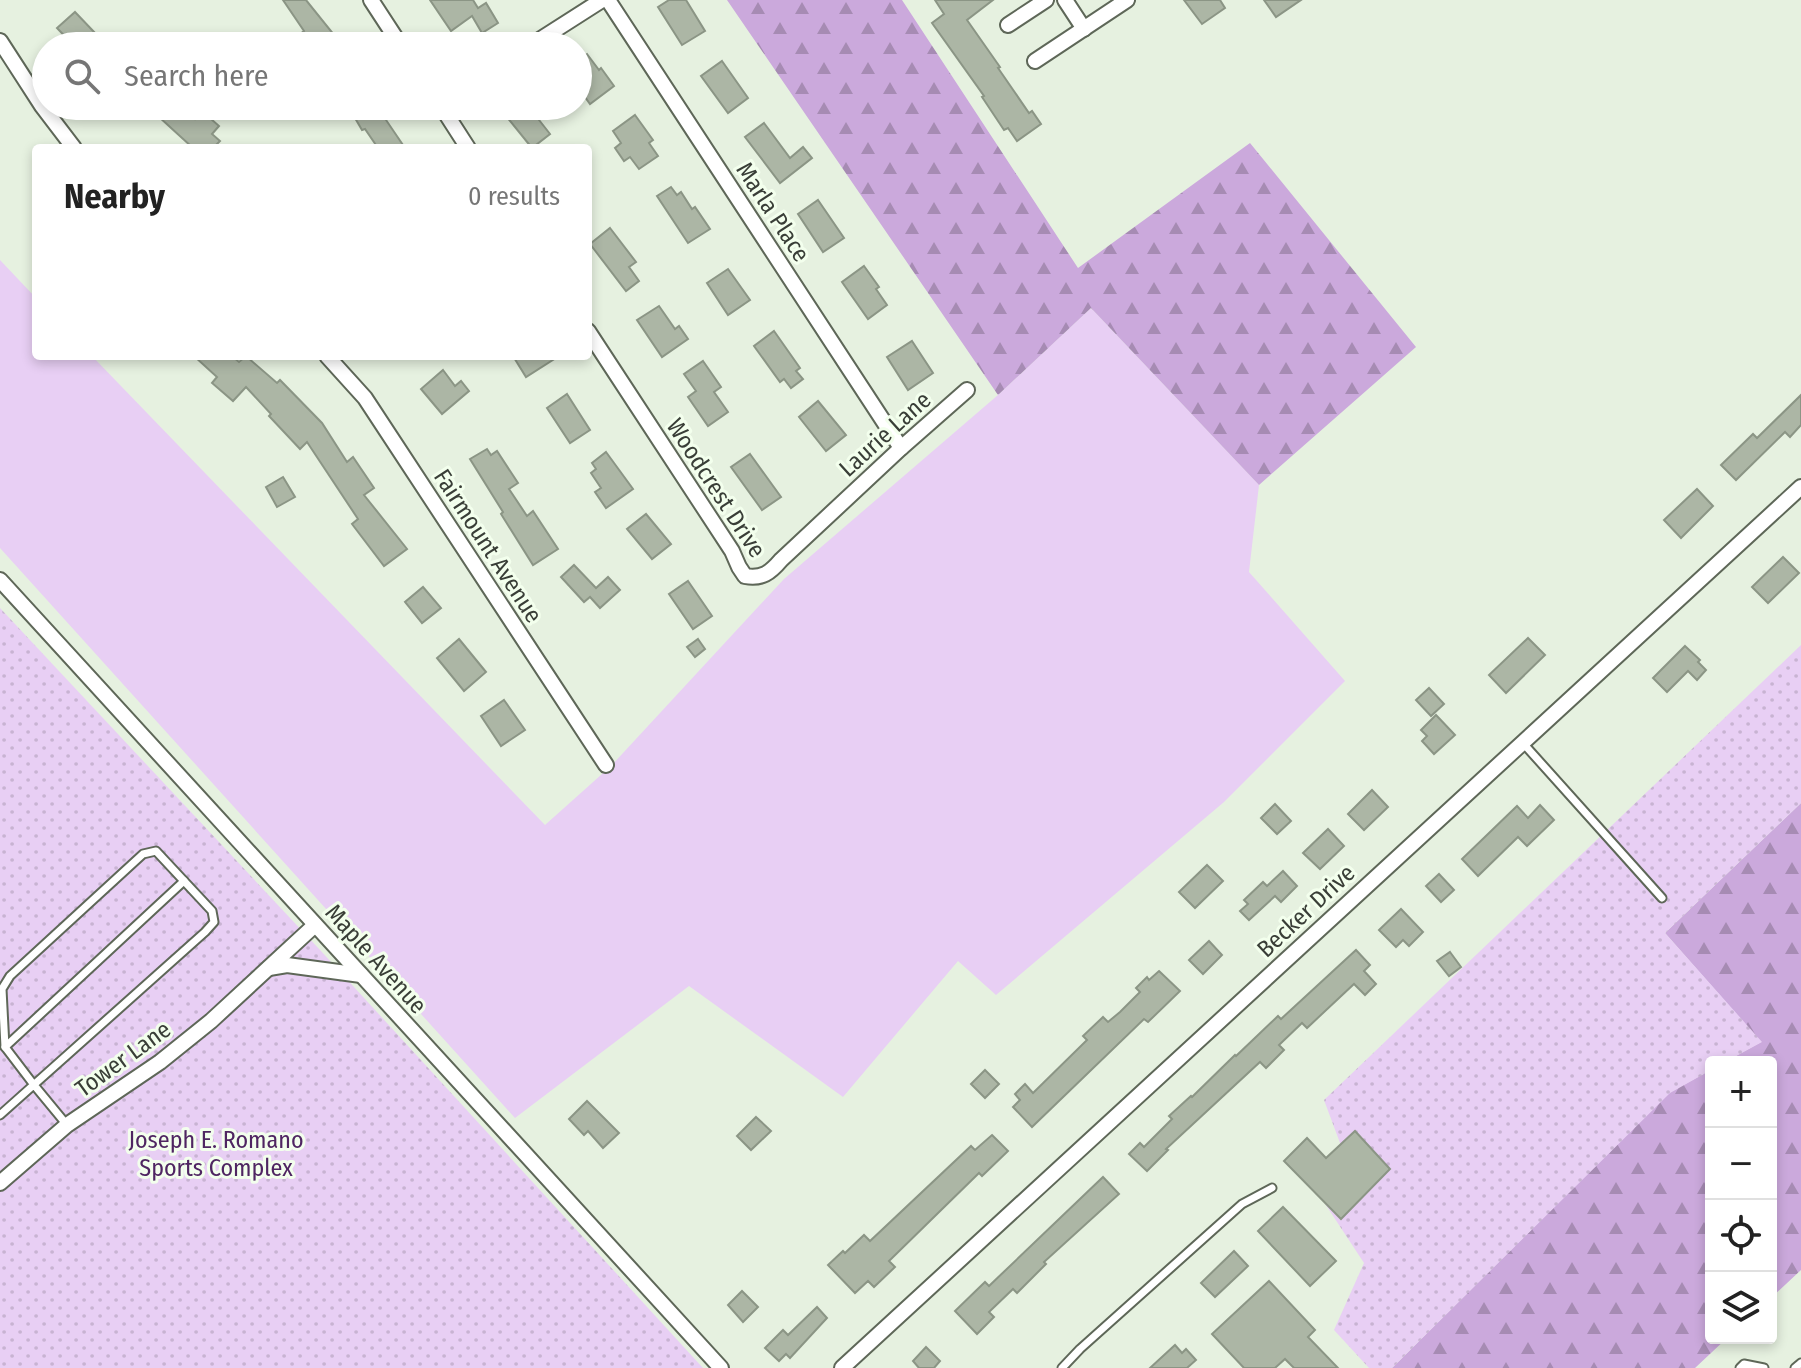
<!DOCTYPE html>
<meta charset="utf-8">
<style>
:root{--surface:#fff;--page:#f2f2f2;--text:#222;--muted:#767676;--line:#e0e0e0}
body{margin:0;font-family:"Fira Sans Condensed",sans-serif;background:var(--page);color:var(--text)}
.controls{position:absolute;right:24px;bottom:24px;display:grid;overflow:hidden;border-radius:8px;box-shadow:0 4px 12px #0003}
.controls button{width:72px;height:72px;display:grid;place-items:center;padding:0;border:0;border-bottom:2px solid var(--line);background:var(--surface);color:var(--text);font:40px sans-serif}
.list{margin:0;padding:0;list-style:none}
h2{display:flex;justify-content:space-between;align-items:center;height:104px;margin:0;padding:0 32px;font-size:34px}
h2 small{font-size:26px;font-weight:400;color:var(--muted)}
.icon{flex:none;width:44px;height:44px;fill:none;stroke:currentColor;stroke-width:2;stroke-linecap:round;stroke-linejoin:round}
.map{position:relative;flex:none;width:1801px;height:1368px;overflow:hidden}
.search{position:absolute;background:var(--surface);box-shadow:0 4px 12px #0003;left:32px;top:32px;width:560px;height:88px;display:flex;align-items:center;gap:20px;box-sizing:border-box;padding:0 28px;border-radius:44px;color:var(--muted);font-size:30px}
.panel{position:absolute;background:var(--surface);box-shadow:0 4px 12px #0003;left:32px;top:144px;width:560px;height:216px;border-radius:8px}
.map>svg:first-child{display:block}
.grass{fill:#e8cff4}
.forest{fill:url(#forest-firs)}
.park{fill:url(#park-dots)}
.building{fill:#acb6a5;stroke:#8b9585;stroke-width:2}
.lines{fill:none;stroke-linecap:round;stroke-linejoin:round}
.lane-casing{stroke:#5e6758;stroke-width:11}
.street-casing{stroke:#5e6758;stroke-width:18}
.lane{stroke:#fff;stroke-width:7}
.street{stroke:#fff;stroke-width:14}
.labels{text-anchor:middle;dominant-baseline:central;stroke-width:6;stroke-linejoin:round;paint-order:stroke}
.street-label{font-size:24px;fill:#393e37;stroke:#f3ffed}
.park-label{font-size:24px;fill:#4f2562;stroke:#f3ffed}
</style>
<div class="map">
<svg width="1801" height="1368" viewBox="0 0 1801 1368">
<defs>
<pattern id="forest-firs" width="22" height="20" patternUnits="userSpaceOnUse" patternTransform="scale(2)"><rect width="22" height="20" fill="#cba9dc"/><path d="M5 1l3.5 6h-7zM16 11l3.5 6h-7z" fill="#a68bb3"/></pattern>
<pattern id="park-dots" width="8" height="8" patternUnits="userSpaceOnUse" patternTransform="scale(2)"><rect width="8" height="8" fill="#e8cff4"/><path d="M2 2h.1M6 6h.1" fill="none" stroke="#c8b3d2" stroke-width="1.8" stroke-linecap="round"/></pattern>
</defs>
<rect width="100%" height="100%" fill="#e6f1e0"/>
<path class="grass" d="M0 260 36 298V356H92L545 825 611 766 784 579 998 395 1091 308 1259 485 1249 572 1345 681 1224 802 996 995 958 961 843 1097 689 986 515 1118 0 548Z"/>
<g class="forest">
<path d="M727 0H902L1078 268 1250 143 1416 347 1259 485 1091 308 998 395Z"/>
<path d="M1801 803V1270L1771 1298V1062H1725L1761 1042 1665 933Z"/>
<path d="M1711 1070V1338H1727L1695 1368H1392L1670 1092Z"/>
</g>
<g class="park">
<path d="M0 608 321 951 703 1368H0Z"/>
<path d="M1801 645V803L1665 933 1762 1042 1725 1062H1711V1070L1670 1093 1392 1368H1369L1334 1330 1364 1263 1316 1190 1343 1151 1324 1100Z"/>
</g>
<g class="building">
<path d="M283 0H306L343 46H301L295 38 304 31Z"/>
<path d="M430 0H473L478 8 486 3 498 23 482 33 472 16 451 31Z"/>
<path d="M669 0H686L705 31 682 45 658 7Z"/>
<path d="M935 0H993L967 20 1000 67 998 68 1029 113 1032 111 1041 124 1017 141 1008 128 1004 130 982 97 984 96 932 23 944 14Z"/>
<path d="M1184 0H1220L1225 8 1202 24Z"/>
<path d="M1264 0H1301L1276 17Z"/>
<path d="M75 12 96 34 83 46H74L57 28Z"/>
<path d="M587 54 599 70 601 68 614 86 590 104 578 87V60Z"/>
<path d="M722 61 748 98 728 113 701 76Z"/>
<path d="M147 106H182L195 119 202 111 219 126 212 134 220 141 213 148H193Z"/>
<path d="M348 106H381L386 116 384 117 405 148H378L365 129 362 130Z"/>
<path d="M498 106H528L550 134 532 148Z"/>
<path d="M635 115 653 140 649 143 658 156 639 169 630 157 624 161 615 148 621 143 613 131Z"/>
<path d="M764 123 790 158 803 147 812 158 780 183 745 137Z"/>
<path d="M671 187 677 195 681 192 692 209 695 207 710 229 688 243 657 196Z"/>
<path d="M818 200 844 238 823 252 798 214Z"/>
<path d="M610 228 636 262 629 267 639 281 626 291 590 244Z"/>
<path d="M864 266 879 287 876 289 887 305 868 319 842 282Z"/>
<path d="M728 269 750 300 728 315 707 283Z"/>
<path d="M659 306 675 329 679 326 688 339 662 357 637 320Z"/>
<path d="M774 331 800 368 796 371 803 379 791 388 784 379 780 382 754 346Z"/>
<path d="M912 341 933 373 908 390 887 357Z"/>
<path d="M194 356H232L239 362 246 356 277 383 280 380 322 423 347 462 353 457 374 488 364 495 407 549 384 566 352 524 358 519 307 442 300 449 269 416 271 414 246 387 233 401 212 383 217 377Z"/>
<path d="M513 356H559L526 377Z"/>
<path d="M703 361 721 387 714 392 728 412 708 426 688 397 696 391 684 374Z"/>
<path d="M443 370 455 386 461 381 469 391 442 414 421 389Z"/>
<path d="M567 394 590 430 570 443 547 408Z"/>
<path d="M1801 395V425L1790 437 1785 432 1736 480 1721 465 1753 434 1757 438Z"/>
<path d="M818 401 846 435 826 451 799 417Z"/>
<path d="M487 449 491 455 497 451 518 483 509 489 527 516 533 511 558 549 533 565 501 514 503 512 470 459Z"/>
<path d="M606 452 633 489 606 508 595 492 601 488 591 473 596 469 592 463Z"/>
<path d="M750 454 781 497 762 510 731 467Z"/>
<path d="M283 477 295 497 277 507 266 487Z"/>
<path d="M1697 489 1713 506 1681 538 1664 520Z"/>
<path d="M646 514 671 544 652 559 627 529Z"/>
<path d="M1783 557 1799 573 1768 603 1752 587Z"/>
<path d="M574 565 596 588 608 577 620 590 600 608 590 597 584 602 561 577Z"/>
<path d="M688 581 712 616 693 629 669 594Z"/>
<path d="M423 587 441 608 422 623 405 602Z"/>
<path d="M1528 638 1545 655 1506 693 1489 675Z"/>
<path d="M459 639 486 672 464 691 437 658Z"/>
<path d="M698 639 705 649 695 657 687 647Z"/>
<path d="M1685 646 1700 660 1698 662 1706 670 1697 680 1688 671 1667 692 1653 678Z"/>
<path d="M1429 688 1444 704 1431 716 1416 700Z"/>
<path d="M504 700 525 730 501 746 481 716Z"/>
<path d="M1436 715 1455 735 1434 754 1422 741 1427 736 1421 730Z"/>
<path d="M1372 790 1388 807 1364 830 1348 814Z"/>
<path d="M1275 804 1291 821 1277 834 1261 818Z"/>
<path d="M1540 805 1554 820 1527 846 1518 837 1478 876 1462 859 1517 806 1528 818Z"/>
<path d="M1328 829 1344 846 1320 869 1303 853Z"/>
<path d="M1207 865 1223 881 1195 908 1179 892Z"/>
<path d="M1283 871 1297 886 1281 902 1275 896 1249 920 1240 911 1248 904 1244 900 1263 882 1267 886Z"/>
<path d="M1439 874 1454 890 1441 902 1426 886Z"/>
<path d="M1401 909 1423 932 1409 946 1403 940 1396 947 1379 930Z"/>
<path d="M1209 941 1222 955 1203 974 1189 960Z"/>
<path d="M1356 950 1370 965 1364 971 1376 984 1365 995 1354 984 1307 1028 1302 1023 1279 1045 1284 1050 1266 1068 1260 1062 1166 1149 1168 1150 1147 1171 1129 1154 1140 1143 1144 1147 1172 1119 1169 1116 1191 1096 1192 1097 1235 1055 1236 1056 1278 1016 1281 1019Z"/>
<path d="M1450 952 1461 967 1449 976 1437 961Z"/>
<path d="M1159 971 1180 991 1148 1022 1144 1019 1032 1127 1013 1107 1020 1100 1015 1094 1025 1084 1033 1093 1087 1040 1083 1036 1103 1017 1108 1022 1120 1012 1140 992 1136 988 1147 977 1149 980Z"/>
<path d="M985 1070 999 1084 985 1098 971 1084Z"/>
<path d="M587 1101 619 1133 603 1148 588 1131 584 1135 569 1119Z"/>
<path d="M756 1117 771 1131 751 1150 737 1136Z"/>
<path d="M1355 1131 1390 1169 1341 1219 1284 1161 1307 1138 1326 1158Z"/>
<path d="M992 1135 1008 1151 982 1176 979 1173 889 1261 895 1267 874 1287 868 1281 855 1293 828 1265 843 1251 845 1253 864 1235 870 1241 971 1146 975 1150Z"/>
<path d="M1103 1177 1119 1194 1044 1262 1046 1264 1017 1293 1013 1289 989 1312 994 1317 977 1334 955 1311 985 1282 989 1286Z"/>
<path d="M1283 1207 1336 1261 1310 1286 1258 1231Z"/>
<path d="M1234 1251 1248 1266 1215 1297 1201 1283Z"/>
<path d="M1269 1281 1315 1330 1308 1337 1338 1368H1294L1285 1359 1275 1368H1244L1212 1334Z"/>
<path d="M742 1291 758 1307 743 1322 728 1305Z"/>
<path d="M817 1307 827 1318 790 1358 786 1354 779 1361 765 1348 783 1330 788 1335Z"/>
<path d="M1175 1345 1182 1353 1186 1349 1196 1360 1187 1368H1150Z"/>
<path d="M926 1347 940 1361 934 1368H919L913 1361Z"/>
</g>
<g class="lines">
<defs>
<g id="lane">
<path d="M1522 742 1662 898"/>
<path d="M5 1047 184 881"/>
<path d="M0 1115 205 932 214 922 212 911 156 851 143 854 10 976 2 989 5 1047 34 1085 67 1125"/>
<path d="M1062 1368 1080 1349 1242 1204 1272 1188"/>
<path d="M1740 1368 1744 1364 1764 1368"/>
<path d="M1795 1368 1801 1363"/>
</g>
<g id="street">
<path d="M371 0 401 46"/>
<path d="M608 0 901 448"/>
<path d="M1065 0 1084 29"/>
<path d="M1008 25 1046 0"/>
<path d="M0 41 42 106 74 148"/>
<path d="M530 46 602 0"/>
<path d="M1035 61 1127 0"/>
<path d="M441 106 468 148"/>
<path d="M588 331 732 551 739 567 745 576C762 579 770 573 781 560L901 448 967 390"/>
<path d="M327 356 365 398 606 765"/>
<path d="M0 580 721 1368"/>
<path d="M269 968 287 965 361 975"/>
<path d="M0 1183 67 1125 160 1062 211 1021 315 925"/>
<path d="M842 1368 1801 487"/>
</g>
</defs>
<use href="#lane" class="lane-casing"/>
<use href="#street" class="street-casing"/>
<use href="#lane" class="lane"/>
<use href="#street" class="street"/>
</g>
<g class="labels">
<g class="street-label">
<text transform="translate(773 212) rotate(57)">Marla Place</text>
<text transform="translate(885 434) rotate(-42)">Laurie Lane</text>
<text transform="translate(716 488) rotate(57)">Woodcrest Drive</text>
<text transform="translate(488 546) rotate(57)">Fairmount Avenue</text>
<text transform="translate(1306 911) rotate(-43)">Becker Drive</text>
<text transform="translate(376 959) rotate(48)">Maple Avenue</text>
<text transform="translate(123 1059) rotate(-36)">Tower Lane</text>
</g>
<g class="park-label">
<text x="216" y="1140">Joseph E. Romano<tspan x="216" dy="28">Sports Complex</tspan></text>
</g>
</g>
</svg>
<div class="controls">
<button>+</button>
<button>−</button>
<button><svg class="icon" aria-label="locate" viewBox="0 0 24 24"><circle cx="12" cy="12" r="6"/><path d="M12 2v4M12 18v4M2 12h4M18 12h4"/></svg></button>
<button><svg class="icon" aria-label="layers" viewBox="0 0 24 24"><path d="M12 4l9 5-9 5-9-5zM3 14l9 5 9-5"/></svg></button>
</div>
<div class="search"><svg class="icon" aria-label="search" viewBox="0 0 24 24"><circle cx="10" cy="10" r="6"/><path d="M15 15l6 6"/></svg>Search here</div>
<section class="panel">
<h2>Nearby<small>0 results</small></h2>
<ul class="list">
</ul>
</section>
</div>
